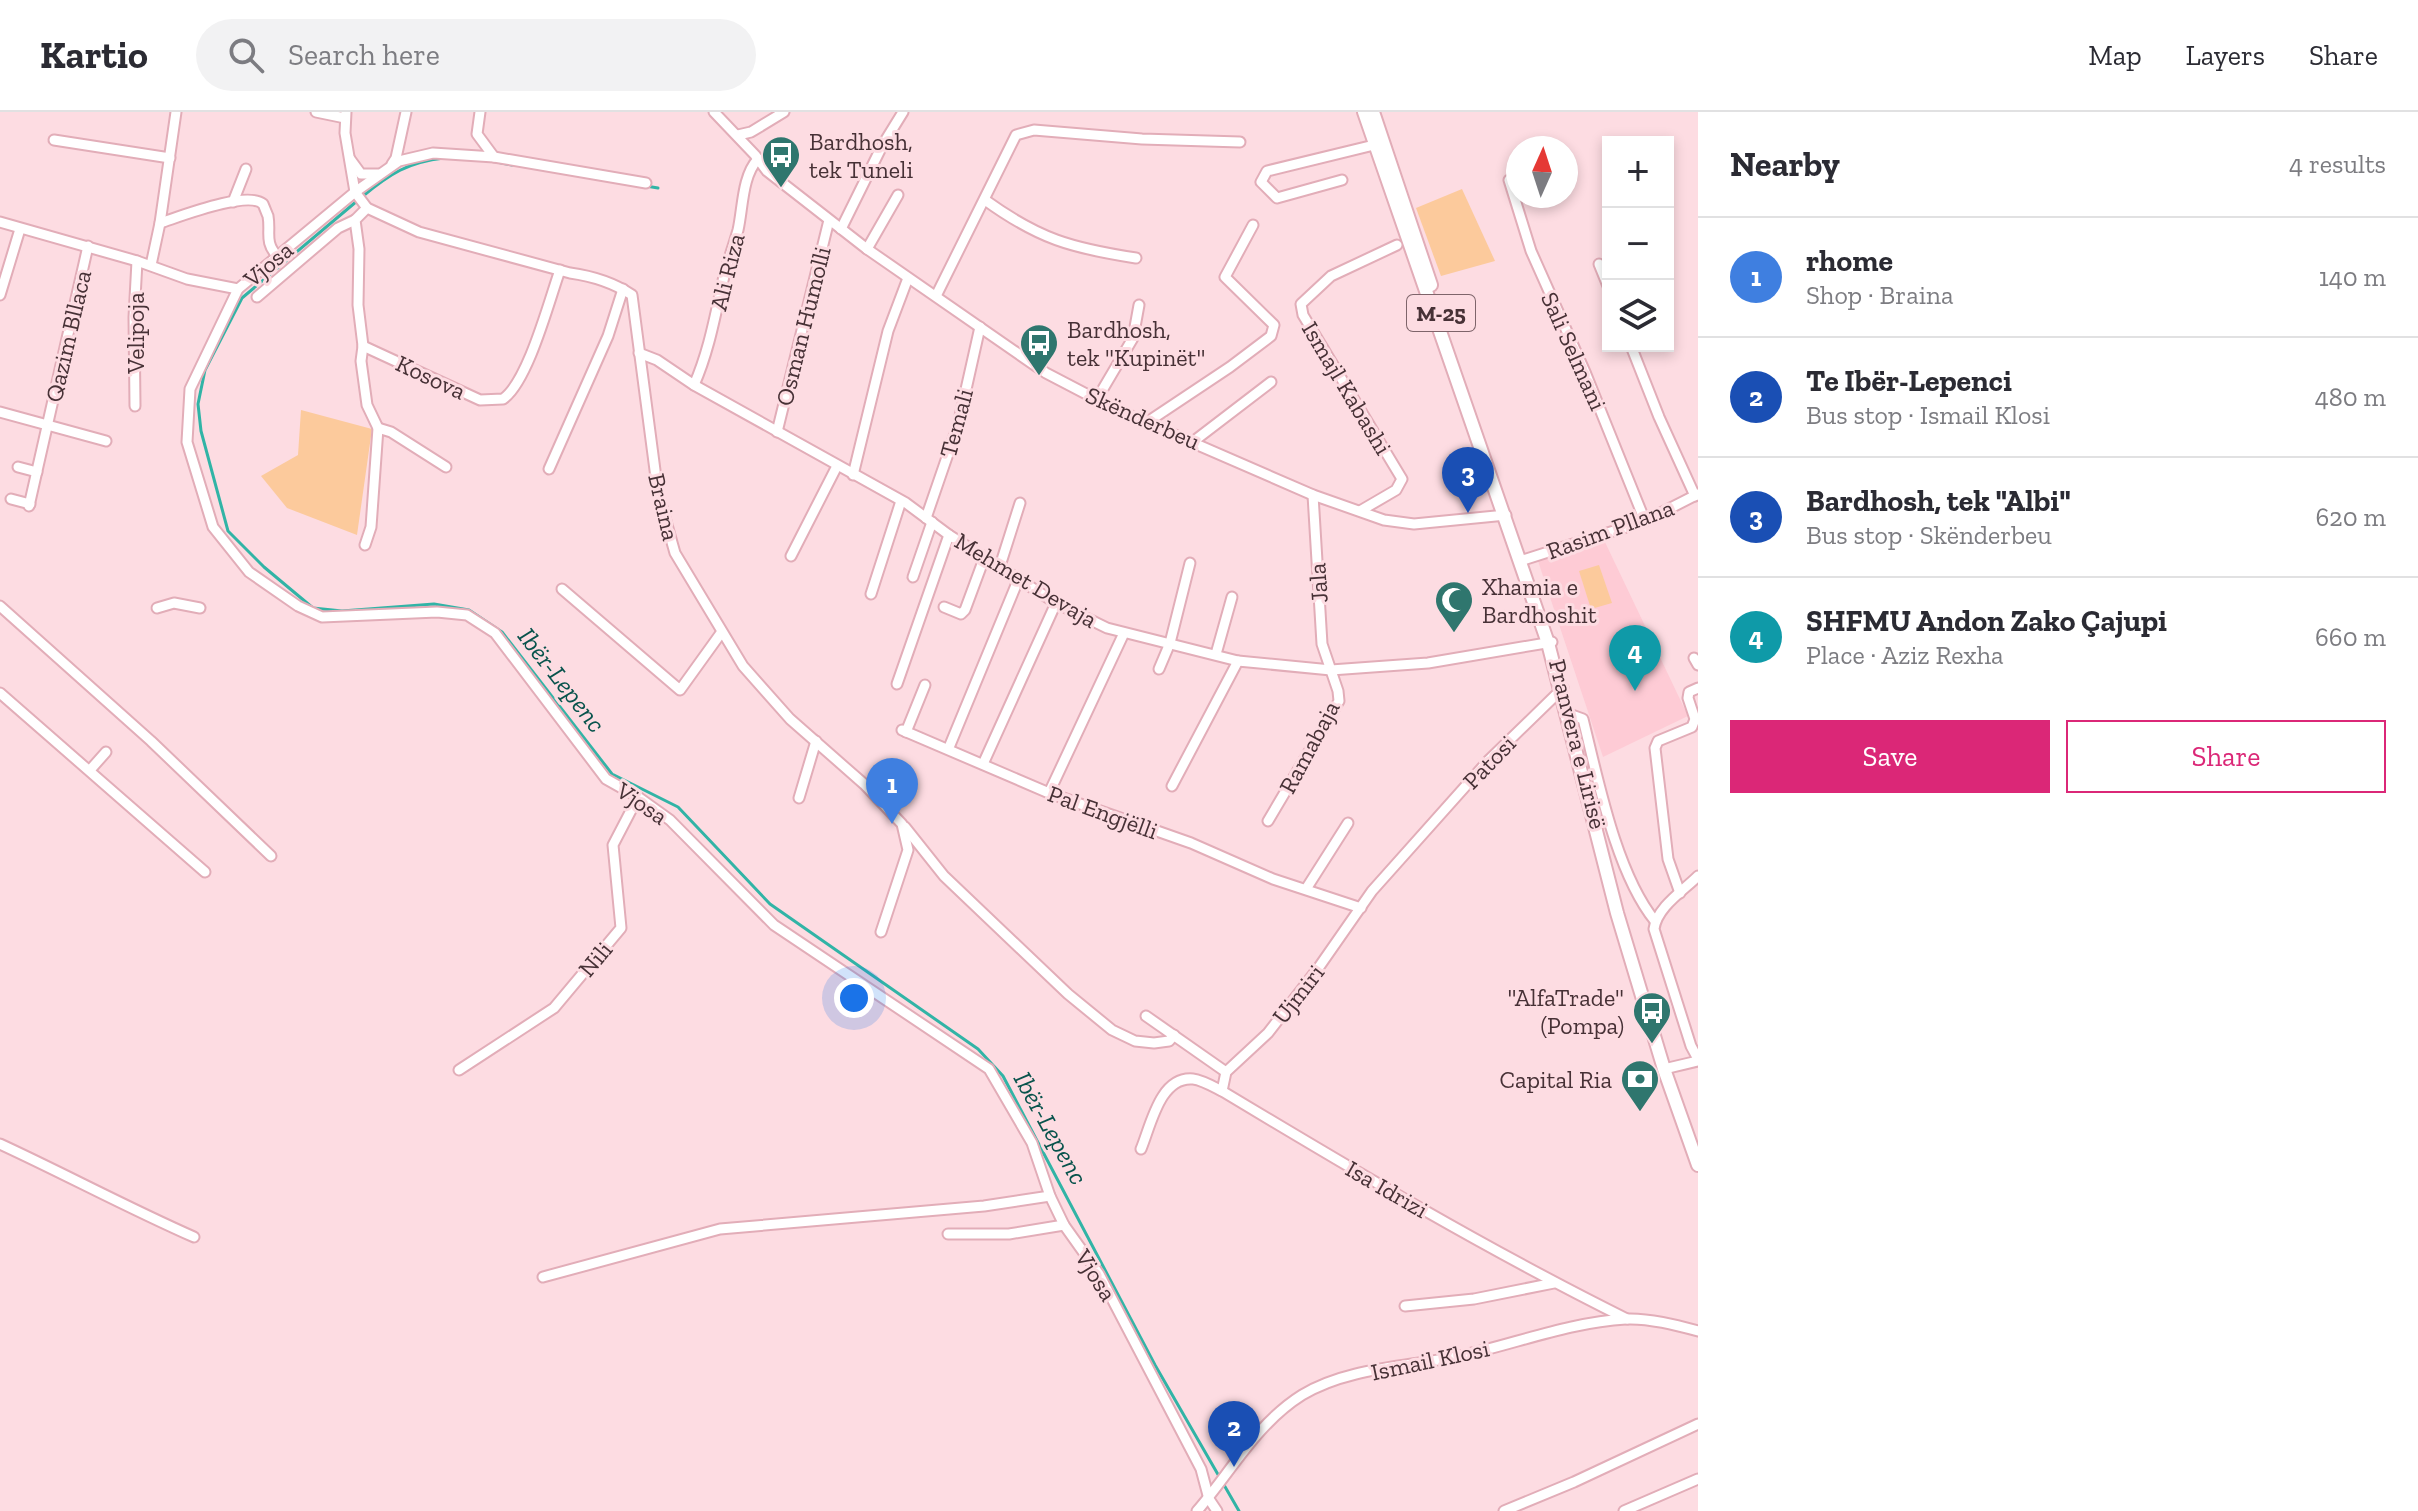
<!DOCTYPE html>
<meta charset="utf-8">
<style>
:root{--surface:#fff;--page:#f2f2f3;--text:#2b2b33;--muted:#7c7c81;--line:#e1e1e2;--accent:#db2777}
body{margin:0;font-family:"Zilla Slab",serif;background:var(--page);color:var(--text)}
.controls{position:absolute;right:24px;top:24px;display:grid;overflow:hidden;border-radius:0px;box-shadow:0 4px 12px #0003}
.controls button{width:72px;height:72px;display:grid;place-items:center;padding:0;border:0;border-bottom:2px solid var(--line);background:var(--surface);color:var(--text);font:40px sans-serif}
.compass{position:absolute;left:1506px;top:24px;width:72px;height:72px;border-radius:50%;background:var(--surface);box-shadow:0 4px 12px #0003;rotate:3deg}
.you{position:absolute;left:854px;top:886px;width:28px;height:28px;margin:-20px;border:6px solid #fff;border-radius:50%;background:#1a73e8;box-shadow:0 0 0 12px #1a73e833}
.badge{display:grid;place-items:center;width:52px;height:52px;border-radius:50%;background:var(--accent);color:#fff;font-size:26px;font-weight:700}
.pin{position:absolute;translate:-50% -66px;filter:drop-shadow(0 2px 4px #0008)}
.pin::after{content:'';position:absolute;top:42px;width:28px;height:24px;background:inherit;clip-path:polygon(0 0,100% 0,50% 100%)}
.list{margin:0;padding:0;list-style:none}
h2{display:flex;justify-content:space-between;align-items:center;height:104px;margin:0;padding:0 32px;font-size:34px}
h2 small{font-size:26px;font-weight:400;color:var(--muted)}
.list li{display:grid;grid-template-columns:52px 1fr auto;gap:24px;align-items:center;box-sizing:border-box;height:120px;padding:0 32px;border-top:2px solid var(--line)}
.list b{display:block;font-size:30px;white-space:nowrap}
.list p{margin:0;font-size:26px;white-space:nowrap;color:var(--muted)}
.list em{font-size:26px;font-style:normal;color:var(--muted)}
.actions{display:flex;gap:16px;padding:24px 32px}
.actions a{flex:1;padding:18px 0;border:2px solid var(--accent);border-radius:0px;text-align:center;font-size:28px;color:var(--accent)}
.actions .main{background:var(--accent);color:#fff}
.icon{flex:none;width:44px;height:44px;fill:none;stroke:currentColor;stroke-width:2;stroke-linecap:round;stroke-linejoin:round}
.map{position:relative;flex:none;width:1698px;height:1399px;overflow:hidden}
header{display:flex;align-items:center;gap:48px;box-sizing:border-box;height:112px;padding:0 40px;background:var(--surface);border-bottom:2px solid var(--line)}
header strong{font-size:38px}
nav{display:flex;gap:44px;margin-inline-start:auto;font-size:28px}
.search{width:560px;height:72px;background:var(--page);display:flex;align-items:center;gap:20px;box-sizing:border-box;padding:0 28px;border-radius:44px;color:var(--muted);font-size:30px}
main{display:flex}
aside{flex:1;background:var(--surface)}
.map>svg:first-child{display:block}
.built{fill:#fecbd5}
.green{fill:#fcca9c}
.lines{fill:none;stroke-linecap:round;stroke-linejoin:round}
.stream{stroke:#31b4a6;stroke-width:3}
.minor-casing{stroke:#e2adb8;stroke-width:13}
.major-casing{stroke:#e2adb8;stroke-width:16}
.minor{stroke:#fff;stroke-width:9}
.major{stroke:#fff;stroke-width:12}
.labels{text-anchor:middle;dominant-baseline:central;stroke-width:6;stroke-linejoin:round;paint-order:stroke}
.shield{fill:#fddce2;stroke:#7e646a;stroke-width:2}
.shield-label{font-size:22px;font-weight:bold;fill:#473136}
.poi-label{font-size:24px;fill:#473136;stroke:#fddce2;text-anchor:start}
.street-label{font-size:24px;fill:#473136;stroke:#fddce2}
.water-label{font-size:26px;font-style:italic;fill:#08534c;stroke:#fddce2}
</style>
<header>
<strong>Kartio</strong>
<div class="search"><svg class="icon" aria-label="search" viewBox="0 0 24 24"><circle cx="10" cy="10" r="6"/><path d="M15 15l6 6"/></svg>Search here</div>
<nav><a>Map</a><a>Layers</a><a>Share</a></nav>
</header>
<main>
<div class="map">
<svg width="1698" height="1399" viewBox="0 0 1698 1399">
<rect width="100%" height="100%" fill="#fddce2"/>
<path class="built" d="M1604 428 1688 604 1603 645 1538 449Z"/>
<g class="green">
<path d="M1462 77 1495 149 1441 164 1416 96Z"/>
<path d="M301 298 372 317 357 423 287 396 261 364 298 343Z"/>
<path d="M1599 453 1612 491 1591 497 1579 459Z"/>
</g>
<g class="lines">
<g class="stream">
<path d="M492 49 512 53"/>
<path d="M646 74 658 76"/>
<path d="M363 84C390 62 408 50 444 46"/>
<path d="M357 89 242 186 205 258 198 292 201 319 228 419 264 455 313 496 342 499 434 492 469 498 502 520 612 662 678 695 770 792 978 937 1003 964 1155 1253 1239 1399"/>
</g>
<defs>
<g id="minor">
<path d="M316 0 345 6"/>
<path d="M346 0 345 21 355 80 367 96 419 120 570 161C592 164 614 171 632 183L658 381 675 441 743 554 790 607 864 672 902 712 908 738 881 820"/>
<path d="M480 0 477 22 494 45"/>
<path d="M714 0 755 43 767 59 867 137 1046 261 1115 297 1313 383 1384 408 1414 412 1506 403"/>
<path d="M738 23 751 20 784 0"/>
<path d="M54 28 170 46"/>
<path d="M350 47 361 62H378"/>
<path d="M392 52 396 46 406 0"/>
<path d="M1342 68 1277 86 1261 70 1267 59 1374 33"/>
<path d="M1509 68 1531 139 1585 260 1645 409"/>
<path d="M646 71 494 45 433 41 399 49 355 80 238 177 190 277 187 330 213 415 249 460 298 494 322 505 437 500 467 503 495 521 606 667 638 685 670 708 774 813 989 957 1032 1031 1050 1084 1064 1113 1099 1162 1201 1357 1209 1387 1217 1399"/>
<path d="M985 88C1039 127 1071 136 1136 146"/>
<path d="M233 90 246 57"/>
<path d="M0 110 137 149 187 167 238 177"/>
<path d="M160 111C179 105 247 78 263 92 264 94 267 102 268 104 271 121 264 129 277 144"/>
<path d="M841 117 882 34 903 0"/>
<path d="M867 137 898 83"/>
<path d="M1599 152 1608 174"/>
<path d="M151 153 160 111 176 0"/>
<path d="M0 183 20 117"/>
<path d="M936 184 1016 23 1034 18 1142 27 1240 30"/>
<path d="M257 185 338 116 355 108"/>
<path d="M363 234 480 288 503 287C528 270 549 189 560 158"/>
<path d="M1631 234 1659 305 1695 384"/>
<path d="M639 241 657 248 694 273 906 391 949 423 1056 491 1107 516 1238 549 1331 558 1428 551 1552 530"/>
<path d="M694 273C710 237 716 198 725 160 729 146 734 132 738 118 743 96 742 64 758 47"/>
<path d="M1097 287 1133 226 1139 193"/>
<path d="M135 294 134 205 137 149"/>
<path d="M0 300 106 329"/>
<path d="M1146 311 1230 255 1271 224 1274 213 1225 165 1253 113"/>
<path d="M378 316 391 320 446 355"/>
<path d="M777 320 829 108"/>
<path d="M1194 329 1271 270"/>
<path d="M18 355 37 360"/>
<path d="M549 357 608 224 623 177"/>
<path d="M853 363 888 219 908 166"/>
<path d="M11 387 30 392"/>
<path d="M29 394 88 134"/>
<path d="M1360 399 1396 378 1402 367 1303 203 1301 192 1331 164 1397 133"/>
<path d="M926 406 958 313 980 215"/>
<path d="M365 433 371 415 378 316 367 293 361 249 363 234 358 193 359 137 355 108 367 96"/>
<path d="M791 444 837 354"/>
<path d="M1520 449 1645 409 1698 382"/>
<path d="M1000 454 1020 391"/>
<path d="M913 465 932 410"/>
<path d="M562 477 680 578 721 521"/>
<path d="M871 482 901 389"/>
<path d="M0 494 151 629 271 744"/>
<path d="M944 495 961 502 965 498 985 444"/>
<path d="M157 496 174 491 200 496"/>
<path d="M1216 542 1232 485"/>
<path d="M1694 546 1698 553"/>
<path d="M1159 557 1170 531 1190 451"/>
<path d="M897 572 949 423"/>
<path d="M0 581 205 760"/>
<path d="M1572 603 1583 607C1598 667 1616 761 1655 809"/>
<path d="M902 618 1049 681 1191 731 1273 767 1361 796"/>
<path d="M906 620 925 573"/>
<path d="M950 633 1019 466"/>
<path d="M983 652 1056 491"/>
<path d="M90 658 106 640"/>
<path d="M1172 674 1238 549"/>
<path d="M1049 681 1124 521"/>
<path d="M799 686 816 629"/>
<path d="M1268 709 1339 589 1338 579 1322 532 1313 383"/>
<path d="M905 715 944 764 1068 882 1112 918 1135 929 1154 931 1169 929 1174 923"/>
<path d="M1698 764C1683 779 1657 795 1654 817L1691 934 1698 947"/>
<path d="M1306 777 1348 711"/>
<path d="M1680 781 1668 747 1655 636 1658 629 1692 615 1695 607 1688 586 1689 580 1698 576"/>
<path d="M1146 904 1226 960"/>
<path d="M1664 957 1698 949"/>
<path d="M459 958 554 896 621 816 613 733 638 685"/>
<path d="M1222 979 1226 960 1268 921 1319 855 1372 779 1488 649 1563 576"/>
<path d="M0 1032C65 1062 128 1096 194 1125"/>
<path d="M1141 1037C1151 1013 1160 964 1193 967 1202 968 1214 975 1222 979 1355 1059 1488 1138 1627 1207"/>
<path d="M948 1122H1009L1064 1113"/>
<path d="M543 1165 720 1117 984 1094 1050 1084"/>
<path d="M1405 1194 1474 1187 1554 1171"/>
<path d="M1197 1399C1231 1360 1256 1312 1302 1283 1348 1255 1409 1255 1460 1244 1515 1232 1570 1210 1626 1207 1649 1206 1676 1213 1698 1219"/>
<path d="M1504 1399 1574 1370 1698 1312"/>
<path d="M1624 1399 1698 1367"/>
</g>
<g id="major">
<path d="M1364 0 1548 531 1617 801 1664 957 1698 1053"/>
<path d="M1373 0 1431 173"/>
</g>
</defs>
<use href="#minor" class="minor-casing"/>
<use href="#major" class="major-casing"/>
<use href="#minor" class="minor"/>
<use href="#major" class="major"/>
</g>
<defs>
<symbol id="bus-pin" viewBox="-11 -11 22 30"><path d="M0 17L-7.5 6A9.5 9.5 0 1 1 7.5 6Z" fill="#2f766e" stroke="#fddce2"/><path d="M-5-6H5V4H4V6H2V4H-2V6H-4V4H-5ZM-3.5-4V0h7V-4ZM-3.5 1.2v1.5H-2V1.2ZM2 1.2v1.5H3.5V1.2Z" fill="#fff"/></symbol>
<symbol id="mosque-pin" viewBox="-11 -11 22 30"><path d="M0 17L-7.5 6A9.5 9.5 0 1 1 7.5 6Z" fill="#2f766e" stroke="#fddce2"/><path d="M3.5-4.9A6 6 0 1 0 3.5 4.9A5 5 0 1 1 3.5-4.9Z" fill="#fff"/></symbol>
<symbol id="bank-pin" viewBox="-11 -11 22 30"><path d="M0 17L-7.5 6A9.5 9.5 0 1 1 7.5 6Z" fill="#2f766e" stroke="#fddce2"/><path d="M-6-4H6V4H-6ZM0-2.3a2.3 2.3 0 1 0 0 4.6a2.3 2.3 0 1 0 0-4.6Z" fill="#fff"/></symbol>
</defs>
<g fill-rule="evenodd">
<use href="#bus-pin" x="759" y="21" width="44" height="60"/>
<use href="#bus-pin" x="1017" y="209" width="44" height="60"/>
<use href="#mosque-pin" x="1432" y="466" width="44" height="60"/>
<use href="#bus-pin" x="1630" y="877" width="44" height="60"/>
<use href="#bank-pin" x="1618" y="945" width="44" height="60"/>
</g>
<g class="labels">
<rect class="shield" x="1407" y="183" width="68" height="36" rx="6"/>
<g class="shield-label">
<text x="1441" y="201">M-25</text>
</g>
<g class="poi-label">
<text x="809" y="29">Bardhosh,<tspan x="809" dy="28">tek Tuneli</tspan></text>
<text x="1067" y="217">Bardhosh,<tspan x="1067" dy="28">tek "Kupinët"</tspan></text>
<text x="1482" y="474">Xhamia e<tspan x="1482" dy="28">Bardhoshit</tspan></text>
<text x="1624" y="885" text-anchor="end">"AlfaTrade"<tspan x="1624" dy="28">(Pompa)</tspan></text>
<text x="1612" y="967" text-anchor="end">Capital Ria</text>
</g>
<g class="street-label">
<text transform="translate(268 152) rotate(-40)">Vjosa</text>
<text transform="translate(727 160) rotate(-76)">Ali Riza</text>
<text transform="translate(803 214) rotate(-76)">Osman Humolli</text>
<text transform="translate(135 221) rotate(-90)">Velipoja</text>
<text transform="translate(68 224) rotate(-77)">Qazim Bllaca</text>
<text transform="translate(1574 239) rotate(66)">Sali Selmani</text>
<text transform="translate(431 265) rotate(25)">Kosova</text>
<text transform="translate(1347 276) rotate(59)">Ismajl Kabashi</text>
<text transform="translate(1143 306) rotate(24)">Skënderbeu</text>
<text transform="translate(956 311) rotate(-75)">Temali</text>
<text transform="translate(664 395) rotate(77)">Braina</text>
<text transform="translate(1610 417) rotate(-20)">Rasim Pllana</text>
<text transform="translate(1026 468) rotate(31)">Mehmet Devaja</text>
<text transform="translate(1318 471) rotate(-94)">Jala</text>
<text transform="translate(1578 632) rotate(76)">Pranvera e Lirisë</text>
<text transform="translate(1309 635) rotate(-62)">Ramabaja</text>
<text transform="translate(1489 650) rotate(-46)">Patosi</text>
<text transform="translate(642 691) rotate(34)">Vjosa</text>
<text transform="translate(1103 700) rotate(20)">Pal Engjëlli</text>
<text transform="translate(595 847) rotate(-50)">Nili</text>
<text transform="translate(1298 882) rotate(-52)">Ujmiri</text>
<text transform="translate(1387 1077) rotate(30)">Isa Idrizi</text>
<text transform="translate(1096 1163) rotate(58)">Vjosa</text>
<text transform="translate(1430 1248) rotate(-12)">Ismail Klosi</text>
</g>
<g class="water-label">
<text transform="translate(562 568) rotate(52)">Ibër-Lepenc</text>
<text transform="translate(1051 1016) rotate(61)">Ibër-Lepenc</text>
</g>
</g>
</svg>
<div class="controls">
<button>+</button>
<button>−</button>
<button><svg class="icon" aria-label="layers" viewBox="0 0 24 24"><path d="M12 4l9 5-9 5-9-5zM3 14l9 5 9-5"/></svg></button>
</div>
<svg class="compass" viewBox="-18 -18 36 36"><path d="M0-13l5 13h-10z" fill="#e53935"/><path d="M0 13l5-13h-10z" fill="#7c7c81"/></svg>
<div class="you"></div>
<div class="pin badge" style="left:892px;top:712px;background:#3f7fe0">1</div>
<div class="pin badge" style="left:1234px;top:1355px;background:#1a4fb4">2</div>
<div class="pin badge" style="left:1468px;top:401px;background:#1a4fb4">3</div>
<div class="pin badge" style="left:1635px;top:579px;background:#0f9aa8">4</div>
</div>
<aside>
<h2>Nearby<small>4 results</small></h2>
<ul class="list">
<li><span class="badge" style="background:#3f7fe0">1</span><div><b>rhome</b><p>Shop · Braina</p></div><em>140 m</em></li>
<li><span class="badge" style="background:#1a4fb4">2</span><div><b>Te Ibër-Lepenci</b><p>Bus stop · Ismail Klosi</p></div><em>480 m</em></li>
<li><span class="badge" style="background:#1a4fb4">3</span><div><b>Bardhosh, tek &quot;Albi&quot;</b><p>Bus stop · Skënderbeu</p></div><em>620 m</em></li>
<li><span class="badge" style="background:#0f9aa8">4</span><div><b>SHFMU Andon Zako Çajupi</b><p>Place · Aziz Rexha</p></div><em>660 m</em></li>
</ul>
<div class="actions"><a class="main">Save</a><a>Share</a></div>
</aside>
</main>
